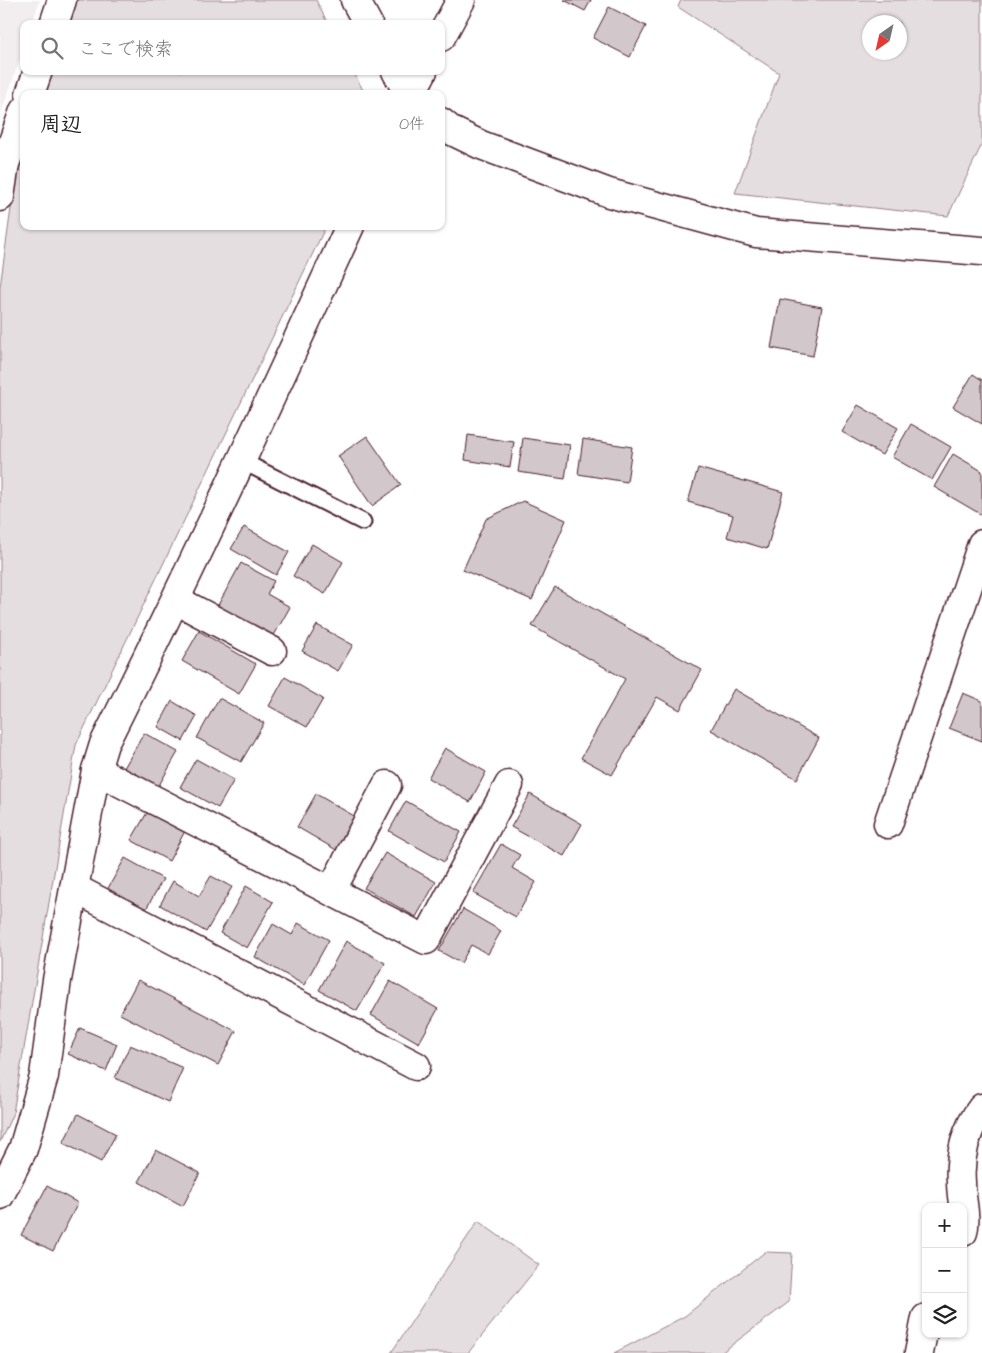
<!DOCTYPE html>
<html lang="ja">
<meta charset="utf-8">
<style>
:root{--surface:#fff;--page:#f2f2f2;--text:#202124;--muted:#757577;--line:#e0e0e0}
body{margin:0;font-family:"Architects Daughter","Klee One",sans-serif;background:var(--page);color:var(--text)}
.controls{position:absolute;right:15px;bottom:15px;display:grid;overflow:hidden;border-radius:10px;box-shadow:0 1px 4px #0004}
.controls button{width:45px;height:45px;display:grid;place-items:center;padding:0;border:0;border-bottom:1px solid var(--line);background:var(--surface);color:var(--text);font:25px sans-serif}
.compass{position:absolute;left:862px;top:15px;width:45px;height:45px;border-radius:50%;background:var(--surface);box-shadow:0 1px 4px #0004;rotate:214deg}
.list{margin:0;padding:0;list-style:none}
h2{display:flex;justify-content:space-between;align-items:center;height:65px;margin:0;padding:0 20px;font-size:21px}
h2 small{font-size:16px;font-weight:400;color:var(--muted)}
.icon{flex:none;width:28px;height:28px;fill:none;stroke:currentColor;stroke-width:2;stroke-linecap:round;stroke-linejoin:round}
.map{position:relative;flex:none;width:982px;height:1353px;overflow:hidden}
.search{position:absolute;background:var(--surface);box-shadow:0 1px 4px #0004;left:20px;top:20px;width:425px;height:55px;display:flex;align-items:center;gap:12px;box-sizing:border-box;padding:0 18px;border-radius:10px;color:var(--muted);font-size:19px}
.panel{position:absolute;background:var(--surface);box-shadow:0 1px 4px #0004;left:20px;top:90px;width:425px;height:140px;border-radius:10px}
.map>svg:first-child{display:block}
.built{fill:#f2eeef}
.green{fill:#e5dee0;stroke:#987e86;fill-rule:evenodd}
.building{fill:#d2c7cb;stroke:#4a1f2b}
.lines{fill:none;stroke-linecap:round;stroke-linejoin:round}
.service-casing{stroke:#4a1f2b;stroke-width:19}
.minor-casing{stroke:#4a1f2b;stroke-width:31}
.service{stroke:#fff;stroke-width:15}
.minor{stroke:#fff;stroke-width:28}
</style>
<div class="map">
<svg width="982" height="1353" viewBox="0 0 982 1353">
<rect width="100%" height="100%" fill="#fff"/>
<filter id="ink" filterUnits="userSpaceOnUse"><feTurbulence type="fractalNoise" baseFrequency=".02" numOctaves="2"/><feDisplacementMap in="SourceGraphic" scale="10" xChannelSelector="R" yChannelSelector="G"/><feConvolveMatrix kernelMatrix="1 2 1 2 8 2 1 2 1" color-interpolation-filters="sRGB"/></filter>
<g filter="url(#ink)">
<path class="built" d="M0 0H40L32 24H24V48L0 116Z"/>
<g class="green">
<path d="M75 0H316L328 24H67Z"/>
<path d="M681 0H982V144L948 216 735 193 779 73 678 7ZM870 22H900V52H870Z"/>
<path d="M51 71H353L365 94H44Z"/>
<path d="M24 154V226H326L76 745 13 1113 0 1142V287L15 180Z"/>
<path d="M478 1221 539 1265 468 1353H391Z"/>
<path d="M765 1252 792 1253 789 1302 721 1353H614L685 1316Z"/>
</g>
<g class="building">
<path d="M564 0H591L585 11Z"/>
<path d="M609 7 646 26 630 57 593 38Z"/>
<path d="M780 299 822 307 813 356 771 348Z"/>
<path d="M973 374 982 380V424L953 407Z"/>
<path d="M858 405 898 428 882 455 842 432Z"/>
<path d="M911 424 951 447 932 480 892 457Z"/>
<path d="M468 435 514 442 510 467 465 460Z"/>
<path d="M367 436 401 485 372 506 338 456Z"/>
<path d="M523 438 570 445 565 479 518 472Z"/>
<path d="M583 439 632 447 627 482 578 474Z"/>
<path d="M953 454 982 471V515L934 487Z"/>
<path d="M698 468 783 492 767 549 727 537 733 515 688 502Z"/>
<path d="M523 501 566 520 532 600 463 570 486 519Z"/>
<path d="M244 527 289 552 276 575 231 549Z"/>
<path d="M312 544 343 562 325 594 293 576Z"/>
<path d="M241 563 274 581 267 594 290 607 272 639 217 607Z"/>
<path d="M555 587 702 670 680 710 657 697 612 775 581 758 625 679 532 626Z"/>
<path d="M317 625 353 645 338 671 302 651Z"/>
<path d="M199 631 256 664 239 694 182 661Z"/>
<path d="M285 677 323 699 307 727 269 706Z"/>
<path d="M734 689 819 738 797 779 711 730Z"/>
<path d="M963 693 982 701V741L949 728Z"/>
<path d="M219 698 264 723 241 762 197 738Z"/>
<path d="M172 701 197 716 183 741 158 727Z"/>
<path d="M144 733 178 752 158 787 124 768Z"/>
<path d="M445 748 486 772 470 802 428 778Z"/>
<path d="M196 759 234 780 218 808 180 787Z"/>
<path d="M316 794 356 817 338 851 297 827Z"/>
<path d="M530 794 582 824 564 856 511 827Z"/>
<path d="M406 801 461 832 444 862 389 831Z"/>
<path d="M148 811 185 831 169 861 131 840Z"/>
<path d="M501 844 520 855 512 868 536 882 516 917 473 893Z"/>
<path d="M385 853 436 882 416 917 364 888Z"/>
<path d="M125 858 163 879 145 911 107 890Z"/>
<path d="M211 876 232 887 206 932 160 905 173 881 199 896Z"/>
<path d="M246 886 273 902 247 948 220 933Z"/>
<path d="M463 909 501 931 488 954 471 945 461 963 439 951Z"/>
<path d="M298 923 329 940 304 985 255 957 273 924 292 935Z"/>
<path d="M346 941 385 963 357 1011 319 990Z"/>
<path d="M138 980 236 1031 218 1065 120 1014Z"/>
<path d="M390 981 438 1009 419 1043 371 1015Z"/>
<path d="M80 1028 117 1044 106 1071 68 1054Z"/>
<path d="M130 1045 183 1068 168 1102 115 1078Z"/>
<path d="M78 1114 116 1134 101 1162 63 1143Z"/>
<path d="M156 1150 200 1173 183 1206 139 1182Z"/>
<path d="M47 1186 78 1203 53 1251 21 1235Z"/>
</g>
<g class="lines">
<defs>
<path id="service" d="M242 461 363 522"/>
<g id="minor">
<path d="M355 0 368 24"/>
<path d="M54 24 62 0"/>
<path d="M441 37 461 0"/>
<path d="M396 71 409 94"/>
<path d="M30 94 38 71"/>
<path d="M411 94 423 71"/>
<path d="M441 122 452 131 481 145 609 193 756 233 982 251"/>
<path d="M0 197 5 164 24 111"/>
<path d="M176 600 272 651"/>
<path d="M96 770 426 940 509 785"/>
<path d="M888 824 982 544"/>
<path d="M74 888 416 1066"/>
<path d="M331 891 387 785"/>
<path d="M0 1195 23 1149 44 1076 57 980 96 770 104 744C190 573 270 400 350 226"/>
<path d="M963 1232C967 1216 961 1199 961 1182 959 1157 966 1128 982 1108"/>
<path d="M919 1353 926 1318"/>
</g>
</defs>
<use href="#service" class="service-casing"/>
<use href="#minor" class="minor-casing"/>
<use href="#service" class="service"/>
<use href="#minor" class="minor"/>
</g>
</g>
</svg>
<div class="controls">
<button>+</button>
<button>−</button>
<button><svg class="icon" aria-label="layers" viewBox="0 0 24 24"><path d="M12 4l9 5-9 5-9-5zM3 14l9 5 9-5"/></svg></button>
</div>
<svg class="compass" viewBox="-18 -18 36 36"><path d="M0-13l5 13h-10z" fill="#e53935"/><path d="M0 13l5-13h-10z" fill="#757577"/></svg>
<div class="search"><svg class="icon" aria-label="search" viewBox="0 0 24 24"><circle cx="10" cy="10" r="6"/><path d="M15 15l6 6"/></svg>ここで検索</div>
<section class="panel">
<h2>周辺<small>0件</small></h2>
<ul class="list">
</ul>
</section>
</div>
